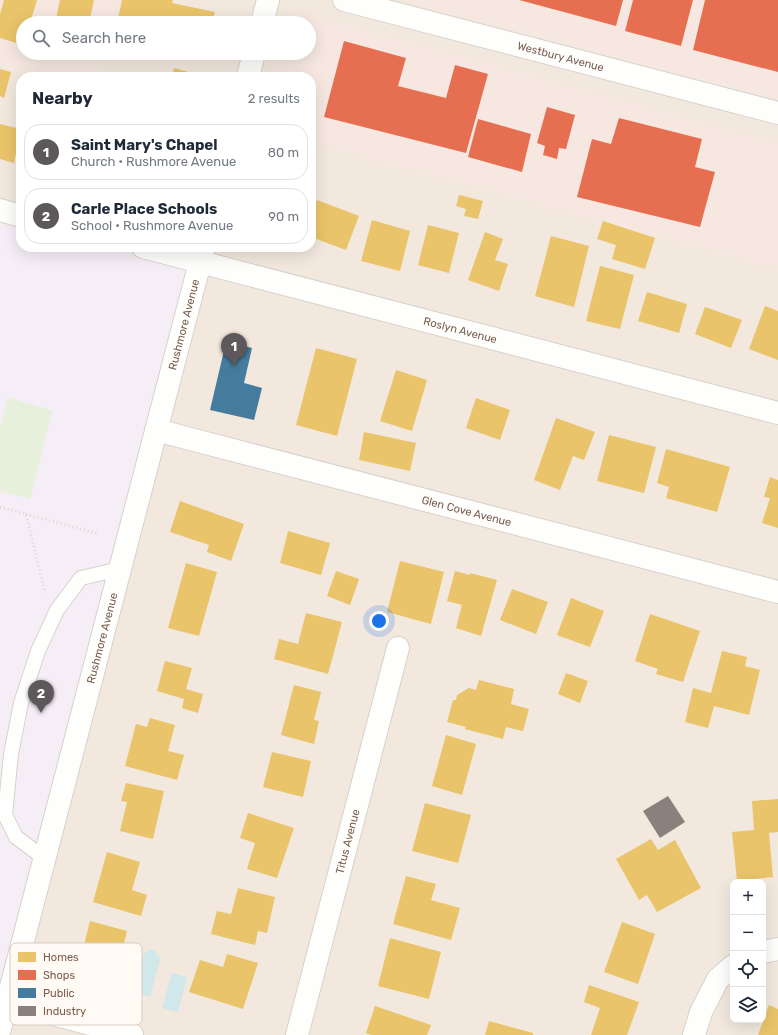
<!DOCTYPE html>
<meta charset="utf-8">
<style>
:root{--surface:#fff;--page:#f2f2f3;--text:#1f2937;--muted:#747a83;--line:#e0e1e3;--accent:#5c585b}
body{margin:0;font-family:Rubik,sans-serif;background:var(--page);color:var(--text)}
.controls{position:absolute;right:12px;bottom:12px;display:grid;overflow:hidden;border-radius:8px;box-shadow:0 4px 16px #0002}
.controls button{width:36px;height:36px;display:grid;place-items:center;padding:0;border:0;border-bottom:1px solid var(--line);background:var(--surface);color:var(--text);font:20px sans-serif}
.you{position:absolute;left:379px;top:621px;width:14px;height:14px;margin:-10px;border:3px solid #fff;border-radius:50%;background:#1a73e8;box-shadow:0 0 0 6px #1a73e833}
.badge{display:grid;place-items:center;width:26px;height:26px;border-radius:50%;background:var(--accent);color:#fff;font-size:13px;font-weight:700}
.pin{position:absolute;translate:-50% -33px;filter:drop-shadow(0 1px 2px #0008)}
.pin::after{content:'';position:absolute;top:21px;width:14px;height:12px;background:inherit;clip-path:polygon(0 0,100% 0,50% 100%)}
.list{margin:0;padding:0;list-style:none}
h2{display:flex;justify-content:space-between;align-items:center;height:52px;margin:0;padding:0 16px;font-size:17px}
h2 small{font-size:13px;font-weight:400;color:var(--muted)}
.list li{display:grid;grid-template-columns:26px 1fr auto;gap:12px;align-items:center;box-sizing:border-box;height:56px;margin:0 8px 8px;padding:0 8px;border:1px solid var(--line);border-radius:16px}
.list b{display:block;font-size:15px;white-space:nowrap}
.list p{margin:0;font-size:13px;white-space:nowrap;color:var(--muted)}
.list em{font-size:13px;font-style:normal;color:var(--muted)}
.icon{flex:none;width:22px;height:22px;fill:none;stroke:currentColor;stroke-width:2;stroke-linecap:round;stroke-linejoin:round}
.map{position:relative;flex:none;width:778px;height:1035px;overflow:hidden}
.search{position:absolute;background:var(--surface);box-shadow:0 4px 16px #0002;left:16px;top:16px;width:300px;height:44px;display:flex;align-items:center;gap:10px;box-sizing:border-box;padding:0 14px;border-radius:22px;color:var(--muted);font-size:15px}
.panel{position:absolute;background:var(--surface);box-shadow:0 4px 16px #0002;left:16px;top:72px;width:300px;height:180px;border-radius:16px}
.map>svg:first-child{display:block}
.residential{fill:#f2e8de;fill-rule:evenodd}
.commercial{fill:#f6e8e1}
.education{fill:#f6eef6}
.green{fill:#e7f0db}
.water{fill:#d0e8ea}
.homes{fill:#e9c46a}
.shops{fill:#e76f51}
.public{fill:#457b9d}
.industry{fill:#8a817c}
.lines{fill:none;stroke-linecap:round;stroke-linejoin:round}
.lane-casing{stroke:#d7d1cb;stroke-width:16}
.street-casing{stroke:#d7d1cb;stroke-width:24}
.secondary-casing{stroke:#d9d2cb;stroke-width:24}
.path{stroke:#dcd5d0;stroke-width:2.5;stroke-dasharray:1 3;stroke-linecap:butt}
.lane{stroke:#fefefd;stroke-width:14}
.street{stroke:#fefefd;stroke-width:22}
.secondary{stroke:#fefefd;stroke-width:22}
.labels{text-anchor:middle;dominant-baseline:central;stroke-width:4;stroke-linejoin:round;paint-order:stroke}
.street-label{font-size:11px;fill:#7a5c4d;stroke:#fffaf3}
.key{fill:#fffaf3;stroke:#d7cbc1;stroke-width:1}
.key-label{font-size:11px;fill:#7a5c4d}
</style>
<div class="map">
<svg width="778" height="1035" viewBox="0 0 778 1035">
<rect width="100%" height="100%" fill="#f9f5f0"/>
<path class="residential" d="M0 0H778V1035H0ZM23 23H309V53H23ZM21 77H311V247H21ZM733 882H763V1020H733Z"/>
<g class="commercial">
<path d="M0 0H118L112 23H23V53H104L97 77H52L0 63Z"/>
<path d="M400 0H778V100Z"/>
<path d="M289 9 778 144V269L311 143V77H276L281 53H309V23H286Z"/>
</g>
<path class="education" d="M0 210 21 216V247H143L200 262 0 1029Z"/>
<path class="green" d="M8 397 52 411 30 499 0 491V429Z"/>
<g class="water">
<path d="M149 949 157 951 156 955 161 956 150 997 134 992 144 952 148 953Z"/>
<path d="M172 973 187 977 178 1012 162 1008Z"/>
</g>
<g class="homes">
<path d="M4 0H37L30 23H23V45L0 38V14Z"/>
<path d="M60 0H94L89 23H55Z"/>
<path d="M122 0H173L172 3 215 12 212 23H117Z"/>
<path d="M174 68 206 77H172Z"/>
<path d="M0 69 11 72 4 98 0 96Z"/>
<path d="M0 124 21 129 14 163 0 159Z"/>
<path d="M459 195 483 201 478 219 464 216 466 209 456 206Z"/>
<path d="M317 200 359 216 346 250 311 237V216Z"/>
<path d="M372 220 410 231 400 271 361 261Z"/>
<path d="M603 221 655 238 645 269 612 259 616 245 597 239Z"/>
<path d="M428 225 459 233 449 273 418 265Z"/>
<path d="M485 232 503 239 495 260 508 264 499 291 468 280Z"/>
<path d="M551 236 589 246 574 307 535 296Z"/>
<path d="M600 266 634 275 620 329 586 321Z"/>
<path d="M647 292 687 304 679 333 638 321Z"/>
<path d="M765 306 778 311V360L749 349Z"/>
<path d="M705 307 742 320 731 348 695 334Z"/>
<path d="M316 348 357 359 337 436 296 425Z"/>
<path d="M396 370 427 380 412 431 380 421Z"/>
<path d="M476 398 510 410 500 440 466 428Z"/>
<path d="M556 418 595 432 584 460 573 456 560 490 534 480Z"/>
<path d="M364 432 416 443 410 471 359 460Z"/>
<path d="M609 435 656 447 644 493 597 481Z"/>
<path d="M666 449 730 467 717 512 666 498 669 487 657 483Z"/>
<path d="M770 477 778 480V528L762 523 770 498 764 497Z"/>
<path d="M180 501 244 524 231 561 207 552 209 545 170 532Z"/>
<path d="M288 531 330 543 321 575 280 563Z"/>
<path d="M400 561 444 572 431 624 387 612Z"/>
<path d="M186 563 217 572 199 636 168 628Z"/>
<path d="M336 571 359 579 350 605 327 596Z"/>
<path d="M455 571 470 575V573L497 580 481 636 456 628 462 605 447 601Z"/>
<path d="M512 589 548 602 536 634 500 620Z"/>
<path d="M571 598 604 611 590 647 557 635Z"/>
<path d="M306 613 342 622 328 674 274 659 279 639 298 644Z"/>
<path d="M650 614 700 631 683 682 656 674 658 669 635 661Z"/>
<path d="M722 651 747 657 745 666 760 670 749 715 714 706 708 728 685 722 693 688 711 693Z"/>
<path d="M165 661 192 668 186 689 203 694 198 713 182 708 184 699 157 691Z"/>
<path d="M566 673 588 681 580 703 558 694Z"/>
<path d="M479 680 514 689 511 704 529 709 523 731 506 727 503 739 465 729 466 727 447 722 453 700H456L457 695 469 688 476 690Z"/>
<path d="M294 685 321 692 314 720 319 721 314 744 281 735Z"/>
<path d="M150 718 175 725 168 751 184 755 177 780 125 766 136 724 147 727Z"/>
<path d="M446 735 476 744 462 795 432 786Z"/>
<path d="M272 752 311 761 303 797 263 787Z"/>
<path d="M126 783 164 791 153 839 120 831 127 802 121 801Z"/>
<path d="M778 799V832L769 833 773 877 737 881 732 832 754 830 752 801Z"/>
<path d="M425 803 471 815 458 863 412 851Z"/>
<path d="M248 813 294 828 277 878 247 869 255 843 240 838Z"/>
<path d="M651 839 658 850 675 840 701 888 657 912 647 895 639 900 616 859Z"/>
<path d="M107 852 140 862 132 890 147 895 141 916 93 902Z"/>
<path d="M406 876 436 884 431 900 460 908 451 940 393 924Z"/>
<path d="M238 888 275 897 267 933 258 931 255 945 211 934 217 911 231 914Z"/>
<path d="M90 921 127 931 121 956 134 959 129 977 79 965Z"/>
<path d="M622 922 655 934 638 984 604 972Z"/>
<path d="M390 938 441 952 429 999 378 986Z"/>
<path d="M227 954 258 963 243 1009 189 992 200 960 223 967Z"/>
<path d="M589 985 639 1002 627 1035H591L600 1008 584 1002Z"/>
<path d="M769 1005 778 1009V1035H758Z"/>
<path d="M375 1006 431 1025 427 1035H371L366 1033Z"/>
<path d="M489 1021 533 1033V1035H485Z"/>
</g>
<g class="shops">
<path d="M519 0H623L616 26Z"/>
<path d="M633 0H693L681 46 625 31Z"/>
<path d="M705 0H778V72L693 50Z"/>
<path d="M344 41 406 58 398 86 446 98 455 65 488 74 466 153 324 117Z"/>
<path d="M547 107 575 115 566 149 559 148 557 159 543 155 545 146 537 143Z"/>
<path d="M619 118 702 139 695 167 715 172 700 227 577 197 592 139 611 144Z"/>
<path d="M478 119 531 134 522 172 468 157Z"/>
</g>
<path class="public" d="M226 342 252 348 244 383 262 388 254 420 210 410Z"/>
<path class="industry" d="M668 796 685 822 660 838 643 811Z"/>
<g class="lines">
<defs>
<path id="lane" d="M44 858 16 837 5 815 11 754 21 703 38 651 57 610 81 578 120 569"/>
<g id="street">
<path d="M262 23 268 0"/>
<path d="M248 77 254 53"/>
<path d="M0 210 21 216"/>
<path id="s1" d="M143 247 778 413"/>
<path id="s2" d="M156 430 778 592"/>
<path d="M763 952 778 949"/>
<path d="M7 1002 132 1035"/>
<path id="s3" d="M0 1029 204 247"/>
<path id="s4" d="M297 1035 398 648"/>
<path d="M694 1035 701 1012 718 979 733 966"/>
</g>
<g id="secondary">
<path id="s5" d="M344 0 778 113"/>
</g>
</defs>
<use href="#lane" class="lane-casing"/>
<use href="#street" class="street-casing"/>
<use href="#secondary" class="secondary-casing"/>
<g class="path">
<path d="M0 507 26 514 45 593"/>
<path d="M26 514 99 534"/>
</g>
<use href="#lane" class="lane"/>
<use href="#street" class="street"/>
<use href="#secondary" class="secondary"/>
</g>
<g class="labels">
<g class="street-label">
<text stroke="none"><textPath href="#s5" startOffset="224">Westbury Avenue</textPath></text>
<text stroke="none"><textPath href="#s3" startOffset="728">Rushmore Avenue</textPath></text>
<text stroke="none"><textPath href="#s1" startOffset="328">Roslyn Avenue</textPath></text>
<text stroke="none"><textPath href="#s2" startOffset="321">Glen Cove Avenue</textPath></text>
<text stroke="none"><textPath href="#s3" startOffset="404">Rushmore Avenue</textPath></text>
<text stroke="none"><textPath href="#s4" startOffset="200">Titus Avenue</textPath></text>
</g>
</g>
<rect x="10" y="943" width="132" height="82" rx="6" class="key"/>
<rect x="18" y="952" width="18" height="10" fill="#e9c46a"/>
<rect x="18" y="970" width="18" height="10" fill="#e76f51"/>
<rect x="18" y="988" width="18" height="10" fill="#457b9d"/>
<rect x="18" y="1006" width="18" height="10" fill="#8a817c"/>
<g class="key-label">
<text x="43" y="961">Homes</text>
<text x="43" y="979">Shops</text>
<text x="43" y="997">Public</text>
<text x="43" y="1015">Industry</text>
</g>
</svg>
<div class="controls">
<button>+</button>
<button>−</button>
<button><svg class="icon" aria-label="locate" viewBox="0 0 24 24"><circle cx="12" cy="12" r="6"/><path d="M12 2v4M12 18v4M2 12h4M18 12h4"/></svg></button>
<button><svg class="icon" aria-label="layers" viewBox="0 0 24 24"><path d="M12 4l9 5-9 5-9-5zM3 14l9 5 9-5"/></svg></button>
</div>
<div class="you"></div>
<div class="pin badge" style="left:234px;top:366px">1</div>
<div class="pin badge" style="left:41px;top:713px">2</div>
<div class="search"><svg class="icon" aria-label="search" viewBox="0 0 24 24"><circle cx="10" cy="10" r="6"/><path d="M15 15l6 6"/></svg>Search here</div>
<section class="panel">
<h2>Nearby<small>2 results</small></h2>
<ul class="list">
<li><span class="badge">1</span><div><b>Saint Mary's Chapel</b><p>Church · Rushmore Avenue</p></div><em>80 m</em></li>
<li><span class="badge">2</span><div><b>Carle Place Schools</b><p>School · Rushmore Avenue</p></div><em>90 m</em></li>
</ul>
</section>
</div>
